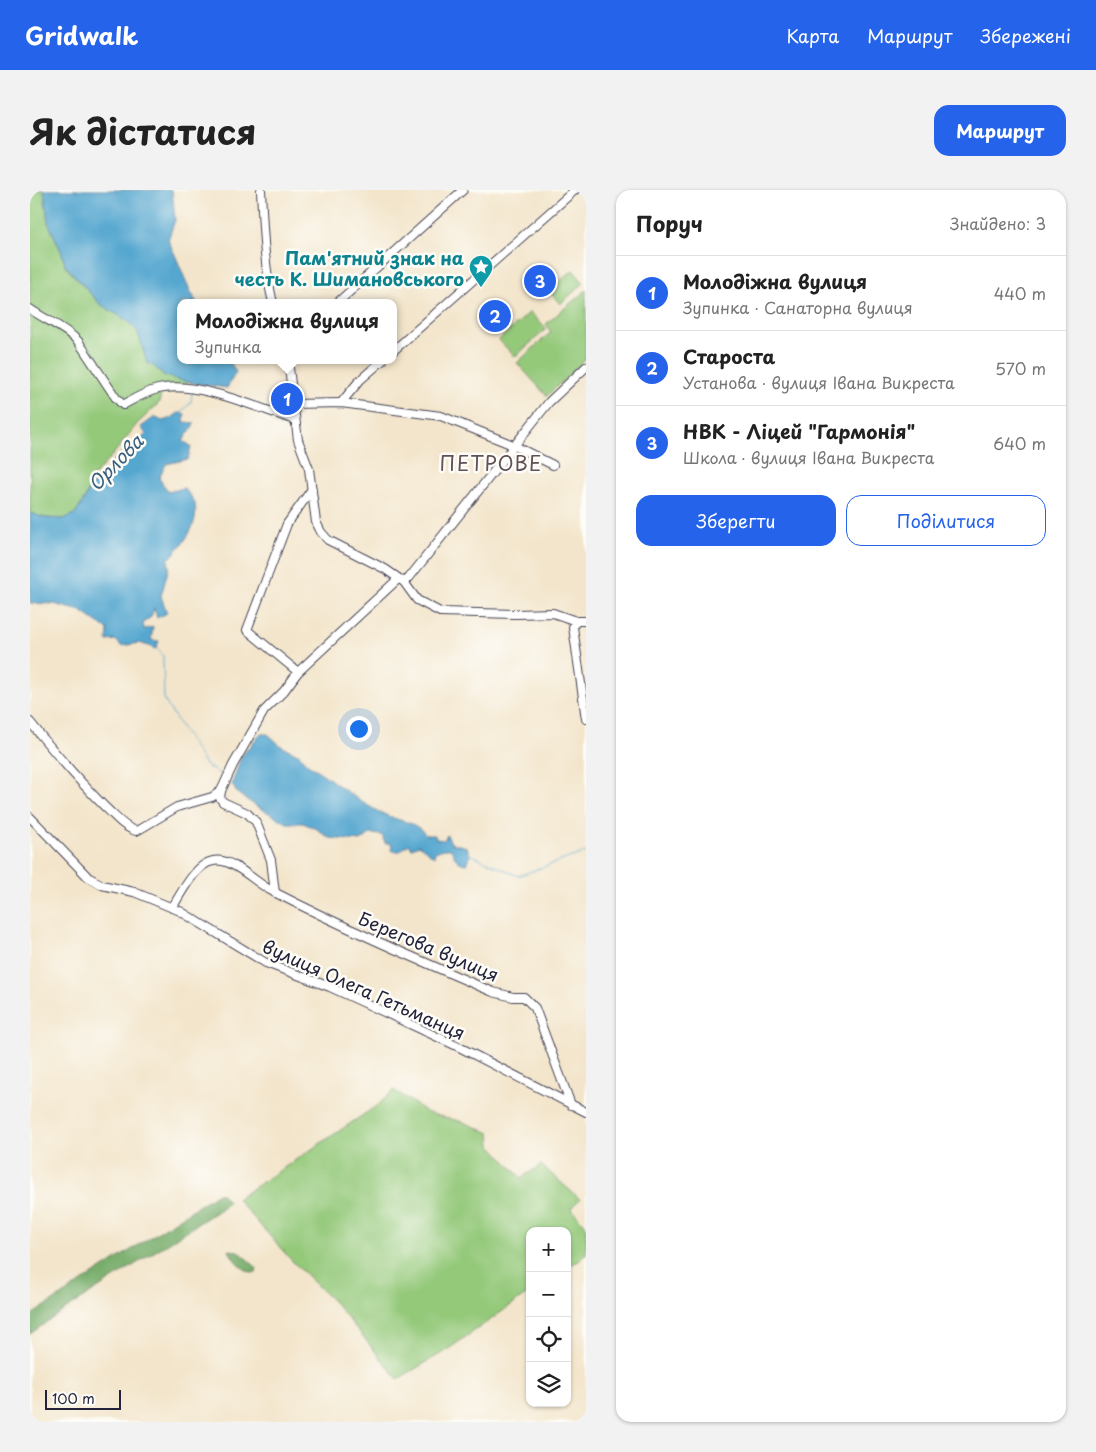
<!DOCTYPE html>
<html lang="uk">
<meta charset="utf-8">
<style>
:root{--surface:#fff;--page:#f2f2f2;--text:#222;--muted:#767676;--line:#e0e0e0;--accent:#2563eb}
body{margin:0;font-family:"Playpen Sans",sans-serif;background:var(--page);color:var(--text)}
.controls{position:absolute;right:15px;bottom:15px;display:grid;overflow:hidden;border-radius:10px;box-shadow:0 1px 4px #0004}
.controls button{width:45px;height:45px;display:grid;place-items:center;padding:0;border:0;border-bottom:1px solid var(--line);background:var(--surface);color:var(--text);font:25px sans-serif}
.scale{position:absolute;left:15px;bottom:12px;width:76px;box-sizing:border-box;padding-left:5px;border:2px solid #22223b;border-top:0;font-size:14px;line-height:18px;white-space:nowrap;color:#22223b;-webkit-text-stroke:4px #fdfcf7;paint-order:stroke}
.you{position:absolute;left:328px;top:538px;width:18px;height:18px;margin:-12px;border:4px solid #fff;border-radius:50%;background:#1a73e8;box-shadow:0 0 0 8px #1a73e833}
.badge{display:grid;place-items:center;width:32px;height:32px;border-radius:50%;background:var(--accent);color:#fff;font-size:16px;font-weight:700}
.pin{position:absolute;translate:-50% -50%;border:2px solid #fff;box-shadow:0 1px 5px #0006}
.popup{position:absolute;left:147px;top:109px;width:220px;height:65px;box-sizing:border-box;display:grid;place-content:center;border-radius:10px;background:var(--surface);filter:drop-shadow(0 1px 4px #0005);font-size:16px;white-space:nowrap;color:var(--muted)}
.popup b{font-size:19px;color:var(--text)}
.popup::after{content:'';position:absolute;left:50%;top:100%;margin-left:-10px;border:10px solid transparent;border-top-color:var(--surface)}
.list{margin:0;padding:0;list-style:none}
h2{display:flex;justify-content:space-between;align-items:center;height:65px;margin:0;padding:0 20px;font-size:21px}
h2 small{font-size:16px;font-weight:400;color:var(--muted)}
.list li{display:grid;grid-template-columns:32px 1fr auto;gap:15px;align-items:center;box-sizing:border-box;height:75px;padding:0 20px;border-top:1px solid var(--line)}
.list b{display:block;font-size:19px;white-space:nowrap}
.list p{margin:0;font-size:16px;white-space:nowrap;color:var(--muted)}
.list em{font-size:16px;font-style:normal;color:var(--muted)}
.actions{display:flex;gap:10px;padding:15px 20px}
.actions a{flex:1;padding:11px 0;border:1px solid var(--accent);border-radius:15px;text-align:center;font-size:18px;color:var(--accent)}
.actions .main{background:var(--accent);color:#fff}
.icon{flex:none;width:28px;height:28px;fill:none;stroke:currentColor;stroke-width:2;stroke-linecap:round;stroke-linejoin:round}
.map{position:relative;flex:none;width:556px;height:1232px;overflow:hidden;border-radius:15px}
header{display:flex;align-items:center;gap:30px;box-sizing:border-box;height:70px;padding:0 25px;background:var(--accent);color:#fff}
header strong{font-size:24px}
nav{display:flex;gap:28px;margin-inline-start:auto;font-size:18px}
.intro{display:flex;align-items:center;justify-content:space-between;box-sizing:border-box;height:120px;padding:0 30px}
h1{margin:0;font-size:35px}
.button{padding:12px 22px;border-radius:15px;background:var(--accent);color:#fff;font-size:18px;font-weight:700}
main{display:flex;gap:30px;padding:0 30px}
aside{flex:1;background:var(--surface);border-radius:15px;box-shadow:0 1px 4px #0004}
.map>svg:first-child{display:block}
.green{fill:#94c97a;stroke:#5b765a}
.forest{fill:#77ad6a;stroke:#4c6852}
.water{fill:#56a7d0;stroke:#3c6486}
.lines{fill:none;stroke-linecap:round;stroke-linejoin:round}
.stream{stroke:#56a7d0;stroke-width:1}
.minor-casing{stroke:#413f51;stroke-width:10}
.minor{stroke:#fff;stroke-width:8}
.labels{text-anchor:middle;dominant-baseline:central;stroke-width:5;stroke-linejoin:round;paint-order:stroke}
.culture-label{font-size:18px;font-weight:bold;fill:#0d838f;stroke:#fdfcf7;text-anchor:end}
.street-label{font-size:18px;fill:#22223b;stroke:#fdfcf7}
.water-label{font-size:19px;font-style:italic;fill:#395e7e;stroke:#fdfcf7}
.quarter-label{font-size:20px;letter-spacing:1px;fill:#5f5156;stroke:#fdfcf7}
</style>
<header>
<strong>Gridwalk</strong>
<nav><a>Карта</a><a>Маршрут</a><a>Збережені</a></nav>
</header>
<div class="intro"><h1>Як дістатися</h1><a class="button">Маршрут</a></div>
<main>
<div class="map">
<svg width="556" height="1232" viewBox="0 0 556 1232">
<rect width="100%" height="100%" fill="#fdfcf7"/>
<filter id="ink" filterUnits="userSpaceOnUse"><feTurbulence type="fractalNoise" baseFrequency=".02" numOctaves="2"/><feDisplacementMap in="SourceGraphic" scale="10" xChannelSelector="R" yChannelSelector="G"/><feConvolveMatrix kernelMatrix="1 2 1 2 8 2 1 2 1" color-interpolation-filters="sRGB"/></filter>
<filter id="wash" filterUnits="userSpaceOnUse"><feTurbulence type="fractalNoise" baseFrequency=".0096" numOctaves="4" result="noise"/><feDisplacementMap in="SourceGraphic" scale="20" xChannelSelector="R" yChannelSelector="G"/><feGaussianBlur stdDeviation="1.12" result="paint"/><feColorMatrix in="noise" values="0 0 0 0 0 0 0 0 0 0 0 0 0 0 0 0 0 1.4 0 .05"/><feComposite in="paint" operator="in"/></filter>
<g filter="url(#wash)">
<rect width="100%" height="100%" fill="#f3e5cb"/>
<g class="green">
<path d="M0 0H14L18 32 32 63 35 76 70 114 98 131 108 142 117 173 125 176 133 185 158 192 152 201 131 204 129 213 107 234 85 262 63 287 55 308 46 323 34 329 15 328 0 323Z"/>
<path d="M543 80 554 93 530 114 519 101Z"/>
<path d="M556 100V169L517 206 487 173 521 142 516 134Z"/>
<path d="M500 122 516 139 485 167 469 150Z"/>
<path d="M364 900 398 923 433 932 460 943 461 955 491 988 511 975 550 1009 541 1018 556 1036V1064L549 1071 537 1076V1041H500V1102L417 1160 368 1189 306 1114 263 1072 207 1009 348 915Z"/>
</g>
<g class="forest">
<path d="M188 1003H191L198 1012 189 1020 21 1129 0 1144V1126Z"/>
<path d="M199 1060 208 1061 226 1077 227 1081 224 1083C212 1080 204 1071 199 1060Z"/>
</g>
<g class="water">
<path d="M14 0H142L145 30 138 50C149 71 155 93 167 113H151V170H199L206 182 197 198C177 195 155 193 136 186 129 183 127 176 117 173L108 142 98 131 70 114 35 75 32 63 18 32Z"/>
<path d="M148 223 155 224 154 232 165 233 153 251 161 256 158 269 136 274 129 288 138 302 154 298C157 302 164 309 165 314 169 336 154 352 141 367L138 369 139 377 131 406 137 423 127 428 124 418 121 427 113 433 114 439 123 437 121 450 129 451 126 459 110 453 91 456 86 450 77 451 78 440 51 421 24 414 0 413V323L15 328 34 329 46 323 55 308 60 297 76 283 85 268 111 249 116 244 111 237 125 227 132 231 142 228Z"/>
<path d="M230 544H238L251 556 270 565 276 573C304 590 329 614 358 626 373 632 386 632 396 645H405L406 649 414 650 417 645 421 653 437 657 440 667 437 674C427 673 425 668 421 659H413L405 662 404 667 389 655 382 658 379 654 370 661H362L361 653H355L352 645 340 644 331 651 299 648 287 639 273 633H257L223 614 207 603 202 594 211 567Z"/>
</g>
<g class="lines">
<g class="stream">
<path d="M150 224 161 212 162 203"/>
<path d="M127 458 133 466 134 510 176 576 194 586"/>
<path d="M438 663 488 686 556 662"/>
</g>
</g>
</g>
<g filter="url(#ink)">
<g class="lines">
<defs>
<g id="minor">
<path d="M231 0C233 38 234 76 243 113"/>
<path d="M307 113 433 0"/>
<path d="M0 119C17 131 33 136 48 151L86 208 93 215C104 209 115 202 128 199 167 190 227 218 265 230"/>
<path d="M363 161 545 0"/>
<path d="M258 170 268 250 279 279 286 332 291 342 298 350 355 379 374 392 387 410 410 422 486 424 523 423 546 431H556"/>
<path d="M311 213 330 190 353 170"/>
<path d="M263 214 311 213 411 226 483 255 523 275"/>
<path d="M374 392 379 388 519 212 556 177"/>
<path d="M546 431 543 437 556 529"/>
<path d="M268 482 217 440 257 334 282 299"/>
<path d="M0 532C24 562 48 590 75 617 84 625 94 638 106 641L110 639 147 617 182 607 191 601 203 575 234 521 254 501 268 482 368 389"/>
<path d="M191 601 190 608 193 612 217 623 226 632 241 670 245 703"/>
<path d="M0 627 58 687 72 695 104 702 150 721 236 773 300 797 337 814 431 858 556 922"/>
<path d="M142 718C151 704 165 674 183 671 203 667 225 693 242 701 314 738 389 770 463 802L483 807H494L505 818 541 915"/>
</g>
</defs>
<use href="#minor" class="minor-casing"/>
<use href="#minor" class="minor"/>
</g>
</g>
<defs>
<symbol id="sight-pin" viewBox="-11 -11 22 30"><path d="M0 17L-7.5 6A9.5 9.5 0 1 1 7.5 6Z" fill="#0f9aa8" stroke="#fdfcf7"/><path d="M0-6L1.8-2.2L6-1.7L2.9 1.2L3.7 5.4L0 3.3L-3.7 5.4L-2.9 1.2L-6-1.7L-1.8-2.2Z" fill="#fff"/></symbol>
</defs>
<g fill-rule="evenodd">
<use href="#sight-pin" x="437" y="63" width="28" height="38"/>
</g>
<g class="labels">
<g class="culture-label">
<text x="434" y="67">Пам'ятний знак на<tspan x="434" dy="21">честь К. Шимановського</tspan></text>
</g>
<g class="street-label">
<text transform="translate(399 756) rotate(23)">Берегова вулиця</text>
<text transform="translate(334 799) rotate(24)">вулиця Олега Гетьманця</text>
</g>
<g class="water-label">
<text transform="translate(85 272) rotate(-46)">Орлова</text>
</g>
<g class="quarter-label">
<text x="461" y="273">ПЕТРОВЕ</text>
</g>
</g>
</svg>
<div class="controls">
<button>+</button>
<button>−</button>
<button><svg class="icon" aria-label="locate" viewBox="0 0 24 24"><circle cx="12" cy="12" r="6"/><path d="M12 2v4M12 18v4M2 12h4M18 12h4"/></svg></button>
<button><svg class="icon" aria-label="layers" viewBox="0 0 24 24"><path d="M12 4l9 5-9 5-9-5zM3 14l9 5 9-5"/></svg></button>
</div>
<div class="scale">100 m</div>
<div class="you"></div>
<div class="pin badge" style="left:257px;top:209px">1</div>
<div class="popup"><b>Молодіжна вулиця</b>Зупинка</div>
<div class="pin badge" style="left:465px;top:126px">2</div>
<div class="pin badge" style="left:510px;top:91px">3</div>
</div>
<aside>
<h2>Поруч<small>Знайдено: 3</small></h2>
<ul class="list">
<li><span class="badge">1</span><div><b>Молодіжна вулиця</b><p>Зупинка · Санаторна вулиця</p></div><em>440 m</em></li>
<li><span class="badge">2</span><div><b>Староста</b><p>Установа · вулиця Івана Викреста</p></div><em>570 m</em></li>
<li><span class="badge">3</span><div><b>НВК - Ліцей &quot;Гармонія&quot;</b><p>Школа · вулиця Івана Викреста</p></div><em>640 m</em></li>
</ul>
<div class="actions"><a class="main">Зберегти</a><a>Поділитися</a></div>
</aside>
</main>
